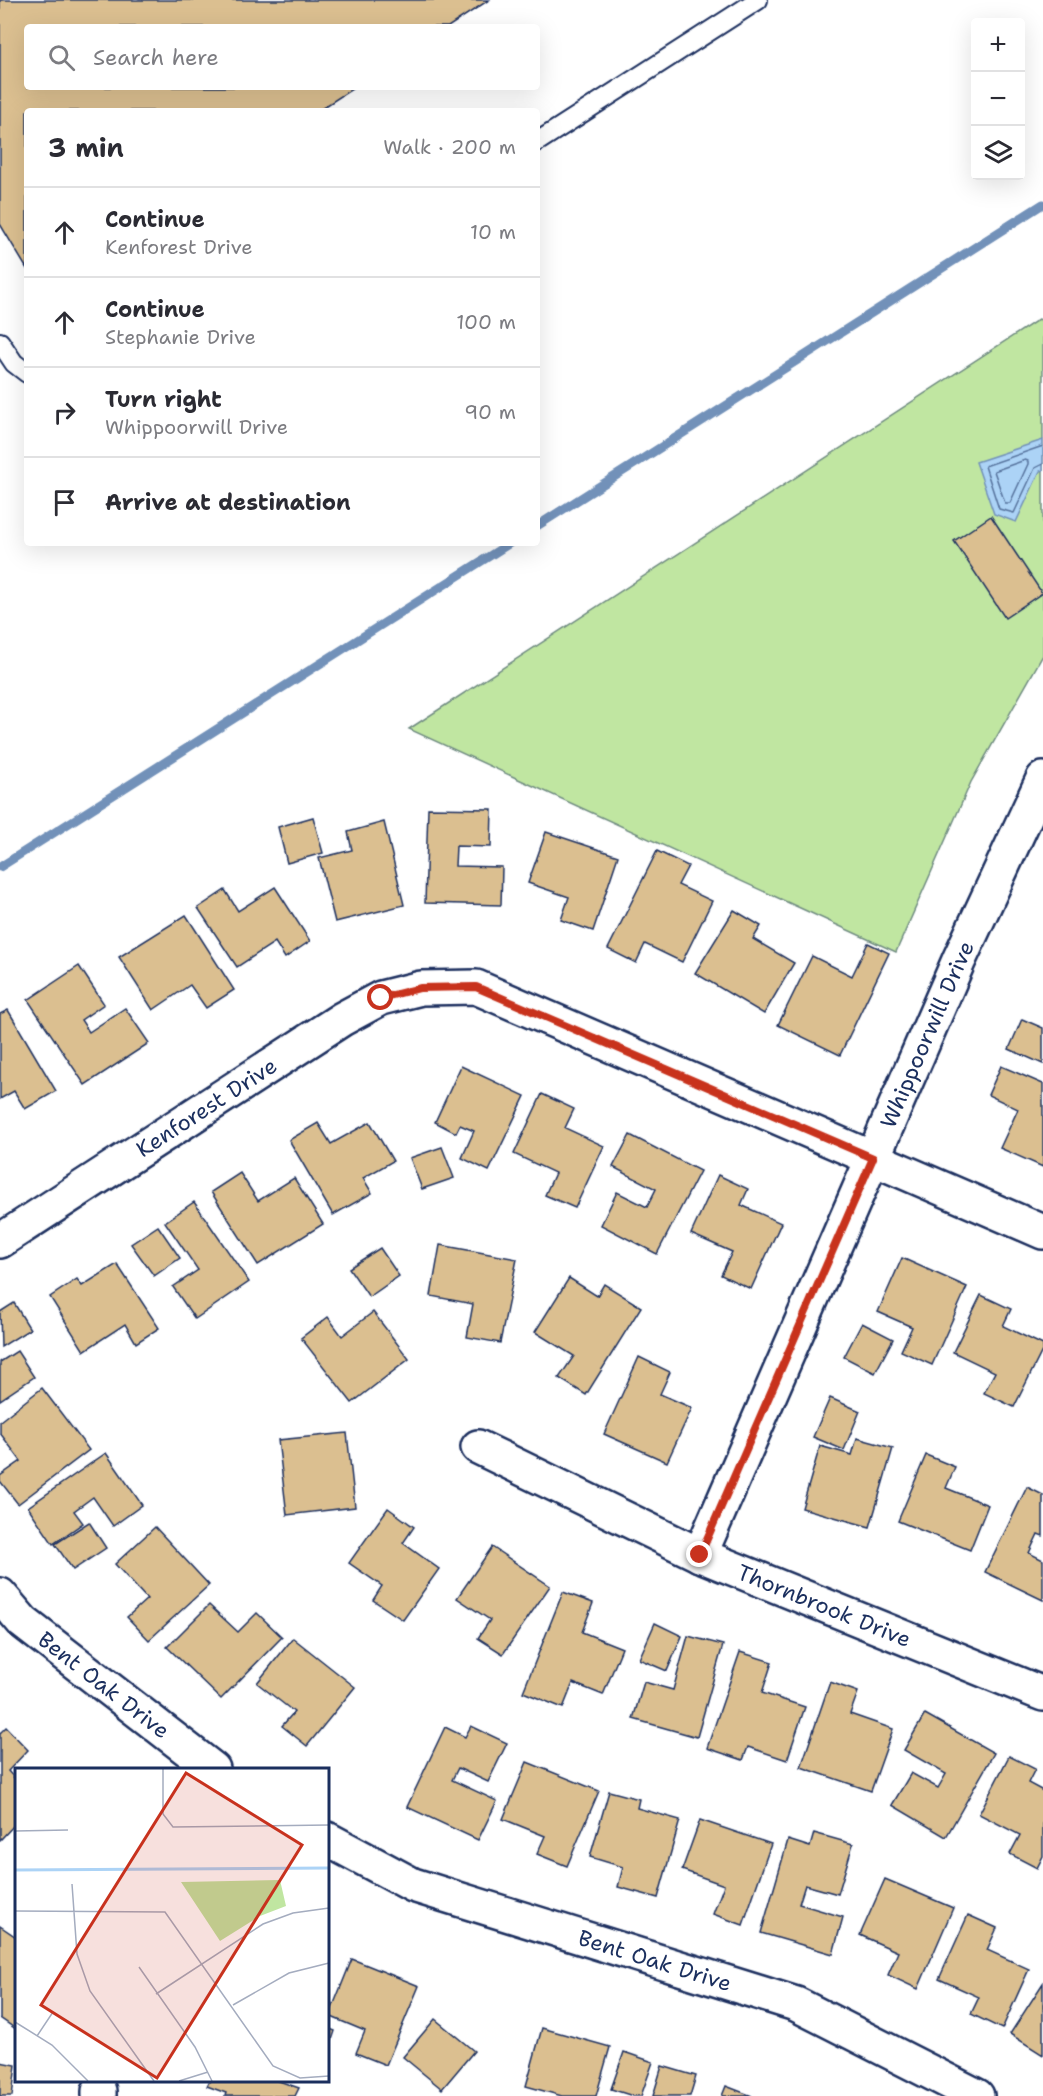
<!DOCTYPE html>
<meta charset="utf-8">
<style>
:root{--surface:#fff;--page:#f2f2f3;--text:#2b2b33;--muted:#7c7c81;--line:#e1e1e2}
body{margin:0;font-family:"Shantell Sans",sans-serif;background:var(--page);color:var(--text)}
.controls{position:absolute;right:18px;top:18px;display:grid;overflow:hidden;border-radius:6px;box-shadow:0 6px 24px #0002}
.controls button{width:54px;height:54px;display:grid;place-items:center;padding:0;border:0;border-bottom:2px solid var(--line);background:var(--surface);color:var(--text);font:30px sans-serif}
.stop{position:absolute;width:18px;height:18px;margin:-14px;border:4px solid #c8321e;border-radius:50%;background:#fff}
.stop.end{background:#c8321e;border-color:#fff;box-shadow:0 2px 6px #0008}
.list{margin:0;padding:0;list-style:none}
h2{display:flex;justify-content:space-between;align-items:center;height:78px;margin:0;padding:0 24px;font-size:26px}
h2 small{font-size:20px;font-weight:400;color:var(--muted)}
.list li{display:grid;grid-template-columns:39px 1fr auto;gap:18px;align-items:center;box-sizing:border-box;height:90px;padding:0 24px;border-top:2px solid var(--line)}
.list b{display:block;font-size:22px;white-space:nowrap}
.list p{margin:0;font-size:20px;white-space:nowrap;color:var(--muted)}
.list em{font-size:20px;font-style:normal;color:var(--muted)}
.icon{flex:none;width:33px;height:33px;fill:none;stroke:currentColor;stroke-width:2;stroke-linecap:round;stroke-linejoin:round}
.map{position:relative;flex:none;width:1043px;height:2096px;overflow:hidden}
.search{position:absolute;background:var(--surface);box-shadow:0 6px 24px #0002;left:24px;top:24px;width:516px;height:66px;display:flex;align-items:center;gap:15px;box-sizing:border-box;padding:0 21px;border-radius:6px;color:var(--muted);font-size:22px}
.panel{position:absolute;background:var(--surface);box-shadow:0 6px 24px #0002;left:24px;top:108px;width:516px;height:438px;border-radius:6px}
.map>svg:first-child{display:block}
.green{fill:#c0e6a1;stroke:#6e8a80;stroke-width:1.5}
.water{fill:#acd3f6;stroke:#7291b9;stroke-width:1.5}
.lines{fill:none;stroke-linecap:round;stroke-linejoin:round}
.shore{stroke:#55719b;stroke-width:1.5}
.stream{stroke:#7291b9;stroke-width:9}
.building{fill:#dbbf90;stroke:#1b2f5e;stroke-width:1.5}
.lane-casing{stroke:#1b2f5e;stroke-width:22}
.street-casing{stroke:#1b2f5e;stroke-width:38}
.lane{stroke:#fff;stroke-width:18}
.street{stroke:#fff;stroke-width:33}
.route{stroke:#c8321e;stroke-width:8}
.labels{text-anchor:middle;dominant-baseline:central;stroke-width:4.5;stroke-linejoin:round;paint-order:stroke}
.street-label{font-size:22px;fill:#1b2f5e;stroke:#fff}
.inset-river{fill:none;stroke:#acd3f6;stroke-width:3}
.inset-road{fill:none;stroke:#a4acbf;stroke-width:1.5}
.view{fill:#c8321e;fill-opacity:0.15;stroke:#c8321e;stroke-width:3}
.inset-edge{fill:none;stroke:#1b2f5e;stroke-width:3}
</style>
<div class="map">
<svg width="1043" height="2096" viewBox="0 0 1043 2096">
<rect width="100%" height="100%" fill="#fff"/>
<filter id="ink" filterUnits="userSpaceOnUse"><feTurbulence type="fractalNoise" baseFrequency=".0167" numOctaves="2"/><feDisplacementMap in="SourceGraphic" scale="12" xChannelSelector="R" yChannelSelector="G"/><feConvolveMatrix kernelMatrix="1 2 1 2 8 2 1 2 1" color-interpolation-filters="sRGB"/></filter>
<g filter="url(#ink)">
<path class="green" d="M1039 319 1043 322V655L971 782 896 952 409 729Z"/>
<path class="water" d="M1043 440V470L1040 471 1016 522 994 514 976 462Z"/>
<g class="lines">
<g class="shore">
<path d="M1043 446 985 466 999 509 1014 513 1035 468 1043 464"/>
<path d="M1025 460 1028 461V464L1010 503H1005L994 471Z"/>
</g>
<g class="stream">
<path d="M537 526 1043 204"/>
<path d="M0 867 510 543"/>
</g>
</g>
<g class="building">
<path d="M0 0H489L448 27H27V87H355L318 111H27V269L0 224Z"/>
<path d="M991 516 1042 593 1005 618 954 541Z"/>
<path d="M428 808 492 809 491 847 456 846 455 866 502 867 501 905 425 903Z"/>
<path d="M313 817 323 853 287 863 278 827Z"/>
<path d="M384 822 404 905 335 922 319 858 352 850 348 832Z"/>
<path d="M546 832 618 856 593 931 561 920 569 897 528 883Z"/>
<path d="M657 851 688 866 678 885 712 901 682 962 645 944 636 963 608 949Z"/>
<path d="M275 887 310 941 285 958 275 942 237 967 198 908 225 890 238 911Z"/>
<path d="M734 910 761 926 753 939 794 963 764 1014 695 973Z"/>
<path d="M186 915 234 990 206 1008 190 985 153 1010 119 957Z"/>
<path d="M868 943 889 953 840 1055 778 1025 812 956 852 976Z"/>
<path d="M79 966 104 1004 81 1020 89 1032 125 1008 149 1043 85 1085 28 1000Z"/>
<path d="M8 1010 56 1091 25 1109 14 1091 0 1099V1014Z"/>
<path d="M1022 1019 1043 1028V1064L1009 1049Z"/>
<path d="M461 1066 525 1096 489 1171 462 1158 474 1131 460 1125 456 1133 435 1122Z"/>
<path d="M1001 1066 1043 1084V1167L1000 1148 1018 1109 988 1095Z"/>
<path d="M542 1094 574 1109 565 1128 604 1146 575 1208 545 1195 555 1173 514 1154Z"/>
<path d="M370 1122 393 1161 363 1178 372 1193 333 1215 289 1140 318 1123 331 1144Z"/>
<path d="M630 1135 700 1171 657 1254 601 1225 617 1192 647 1207 656 1189 613 1167Z"/>
<path d="M442 1147 454 1178 422 1189 410 1158Z"/>
<path d="M240 1173 258 1201 294 1178 323 1224 258 1265 211 1192Z"/>
<path d="M718 1175 748 1189 741 1205 781 1223 751 1289 721 1275 732 1252 691 1234Z"/>
<path d="M194 1202 249 1282 195 1319 173 1287 198 1270 165 1222Z"/>
<path d="M158 1226 180 1258 154 1276 131 1244Z"/>
<path d="M440 1245 517 1259 500 1343 467 1337 473 1304 431 1296Z"/>
<path d="M380 1248 399 1276 369 1297 349 1268Z"/>
<path d="M902 1258 967 1287 932 1365 901 1351 912 1327 878 1312Z"/>
<path d="M117 1264 159 1328 136 1343 125 1324 84 1351 50 1297 77 1279 82 1286Z"/>
<path d="M569 1278 597 1296 604 1284 641 1307 586 1395 559 1378 574 1356 535 1332Z"/>
<path d="M981 1295 1011 1309 1003 1326 1043 1345V1349L1014 1407 984 1393 995 1372 953 1352Z"/>
<path d="M14 1303 30 1329 1 1347 0 1312Z"/>
<path d="M373 1312 409 1359 352 1403 301 1338 328 1317 342 1336Z"/>
<path d="M862 1323 893 1339 875 1373 844 1357Z"/>
<path d="M17 1351 34 1377 0 1400V1362Z"/>
<path d="M639 1357 670 1372 660 1394 692 1408 667 1462 604 1434Z"/>
<path d="M42 1388 89 1450 18 1504 0 1481V1476L21 1461 0 1433V1421Z"/>
<path d="M830 1398 860 1411 844 1450 813 1437Z"/>
<path d="M347 1433 355 1507 287 1515 278 1440Z"/>
<path d="M857 1438 893 1448 870 1527 802 1508 820 1446 852 1455Z"/>
<path d="M106 1453 142 1505 113 1526 93 1497 74 1511 83 1523 53 1544 28 1507Z"/>
<path d="M926 1455 955 1467 946 1488 988 1505 970 1550 898 1521Z"/>
<path d="M1027 1487 1043 1495V1536L1038 1534 1029 1553 1043 1560V1600L985 1572Z"/>
<path d="M388 1508 414 1527 403 1543 439 1569 403 1620 373 1600 382 1586 349 1563Z"/>
<path d="M89 1522 106 1548 73 1570 55 1544Z"/>
<path d="M155 1527 209 1585 149 1640 127 1617 147 1599 115 1564Z"/>
<path d="M492 1547 550 1586 503 1654 478 1638 490 1620 457 1598Z"/>
<path d="M563 1592 593 1603 582 1632 622 1648 603 1695 573 1683 563 1708 523 1692Z"/>
<path d="M209 1605 238 1632 257 1613 282 1637 221 1699 167 1647Z"/>
<path d="M655 1623 682 1636 667 1671 639 1659Z"/>
<path d="M688 1636 723 1645 697 1737 633 1719 644 1682 673 1690Z"/>
<path d="M293 1638 355 1687 307 1746 282 1726 294 1712 257 1683Z"/>
<path d="M740 1652 772 1662 762 1693 805 1707 787 1760 748 1747 743 1760 707 1748Z"/>
<path d="M830 1682 858 1692 850 1714 893 1729 871 1791 801 1767Z"/>
<path d="M925 1714 994 1753 946 1837 892 1805 911 1773 938 1788 946 1774 904 1750Z"/>
<path d="M471 1726 507 1743 488 1782 458 1768 452 1780 497 1801 478 1840 407 1807 445 1727 465 1737Z"/>
<path d="M6 1727 28 1750 8 1771 16 1780V1823L0 1840V1733Z"/>
<path d="M1009 1756 1035 1769 1028 1783 1043 1791V1856L1037 1868 1010 1854 1020 1835 979 1814Z"/>
<path d="M527 1762 599 1791 567 1866 537 1854 545 1836 503 1819Z"/>
<path d="M609 1791 639 1799 637 1808 680 1820 658 1898 618 1887 623 1867 590 1857Z"/>
<path d="M700 1820 771 1844 743 1925 713 1914 724 1885 682 1870Z"/>
<path d="M814 1833 853 1844 838 1894 805 1885 799 1904 843 1917 833 1954 761 1933 788 1840 810 1847Z"/>
<path d="M885 1879 953 1908 918 1989 888 1975 898 1952 860 1935Z"/>
<path d="M968 1915 997 1928 987 1950 1029 1969 1002 2029 971 2014 979 1997 939 1979Z"/>
<path d="M0 1926 16 1937V2029L0 2018Z"/>
<path d="M352 1959 419 1986 386 2065 356 2053 365 2031 329 2016Z"/>
<path d="M1043 1983V2055L1010 2034Z"/>
<path d="M435 2019 474 2051 442 2089 403 2057Z"/>
<path d="M327 2028 335 2031 327 2055Z"/>
<path d="M542 2028 610 2047 596 2096H562L526 2086Z"/>
<path d="M624 2052 653 2062 641 2096H633L611 2089Z"/>
<path d="M0 2062 16 2065 12 2096H0Z"/>
<path d="M662 2066 696 2076 690 2096H653Z"/>
<path d="M210 2080H276L299 2088 295 2096H225L226 2093 207 2086Z"/>
<path d="M726 2086 752 2096H722Z"/>
</g>
<g class="lines">
<defs>
<g id="lane">
<path d="M537 142 758 0"/>
<path d="M0 342 14 363 27 373"/>
</g>
<g id="street">
<path id="s1" d="M0 1241 342 1019 381 998 421 988 476 987 1043 1232"/>
<path id="s2" d="M478 1447 700 1555 1043 1694"/>
<path id="s3" d="M700 1555 959 960 1043 779"/>
<path id="s4" d="M0 1595 23 1622 213 1769"/>
<path id="s5" d="M327 1839 413 1885 796 2004 977 2096"/>
<path d="M99 2096V2091"/>
</g>
</defs>
<use href="#lane" class="lane-casing"/>
<use href="#street" class="street-casing"/>
<use href="#lane" class="lane"/>
<use href="#street" class="street"/>
</g>
</g>
<g class="lines" filter="url(#ink)">
<path class="route" d="M381 998 420 988 476 987 873 1158 700 1555"/>
</g>
<g class="labels">
<g class="street-label">
<text stroke="none"><textPath href="#s3" startOffset="568">Whippoorwill Drive</textPath></text>
<text stroke="none"><textPath href="#s1" startOffset="246">Kenforest Drive</textPath></text>
<text stroke="none"><textPath href="#s2" startOffset="381">Thornbrook Drive</textPath></text>
<text stroke="none"><textPath href="#s4" startOffset="138">Bent Oak Drive</textPath></text>
<text stroke="none"><textPath href="#s5" startOffset="351">Bent Oak Drive</textPath></text>
</g>
</g>
<g transform="translate(15 1768)">
<rect width="314" height="314" fill="#fff"/>
<path d="M265 112 271 138 245 148 205 173 166 114Z" fill="#c0e6a1"/>
<path class="inset-river" d="M0 102 314 100"/>
<path class="inset-road" d="M148 1V46L158 59 314 57M0 63 53 62M57 116 62 186 75 223 139 313M0 143 150 144 258 298 285 310 314 308M124 199 180 279 197 313M141 226 248 156 278 145 314 140M218 237 274 205 314 195M0 254 37 277 73 313M22 268 38 244M164 313 193 304"/>
<path class="view" d="M171 5 287 77 142 310 26 237Z"/>
<rect width="314" height="314" class="inset-edge"/>
</g>
</svg>
<div class="controls">
<button>+</button>
<button>−</button>
<button><svg class="icon" aria-label="layers" viewBox="0 0 24 24"><path d="M12 4l9 5-9 5-9-5zM3 14l9 5 9-5"/></svg></button>
</div>
<div class="stop" style="left:381px;top:998px"></div>
<div class="stop end" style="left:700px;top:1555px"></div>
<div class="search"><svg class="icon" aria-label="search" viewBox="0 0 24 24"><circle cx="10" cy="10" r="6"/><path d="M15 15l6 6"/></svg>Search here</div>
<section class="panel">
<h2>3 min<small>Walk · 200 m</small></h2>
<ul class="list">
<li><svg class="icon" aria-label="ahead" viewBox="0 0 24 24"><path d="M12 20V5M6 11l6-6 6 6"/></svg><div><b>Continue</b><p>Kenforest Drive</p></div><em>10 m</em></li>
<li><svg class="icon" aria-label="ahead" viewBox="0 0 24 24"><path d="M12 20V5M6 11l6-6 6 6"/></svg><div><b>Continue</b><p>Stephanie Drive</p></div><em>100 m</em></li>
<li><svg class="icon" aria-label="right" viewBox="0 0 24 24"><path d="M7 20v-9h11M14 6l5 5-5 5"/></svg><div><b>Turn right</b><p>Whippoorwill Drive</p></div><em>90 m</em></li>
<li><svg class="icon" aria-label="arrive" viewBox="0 0 24 24"><path d="M6 21V4h12l-3 4 3 4H6"/></svg><div><b>Arrive at destination</b></div></li>
</ul>
</section>
</div>
